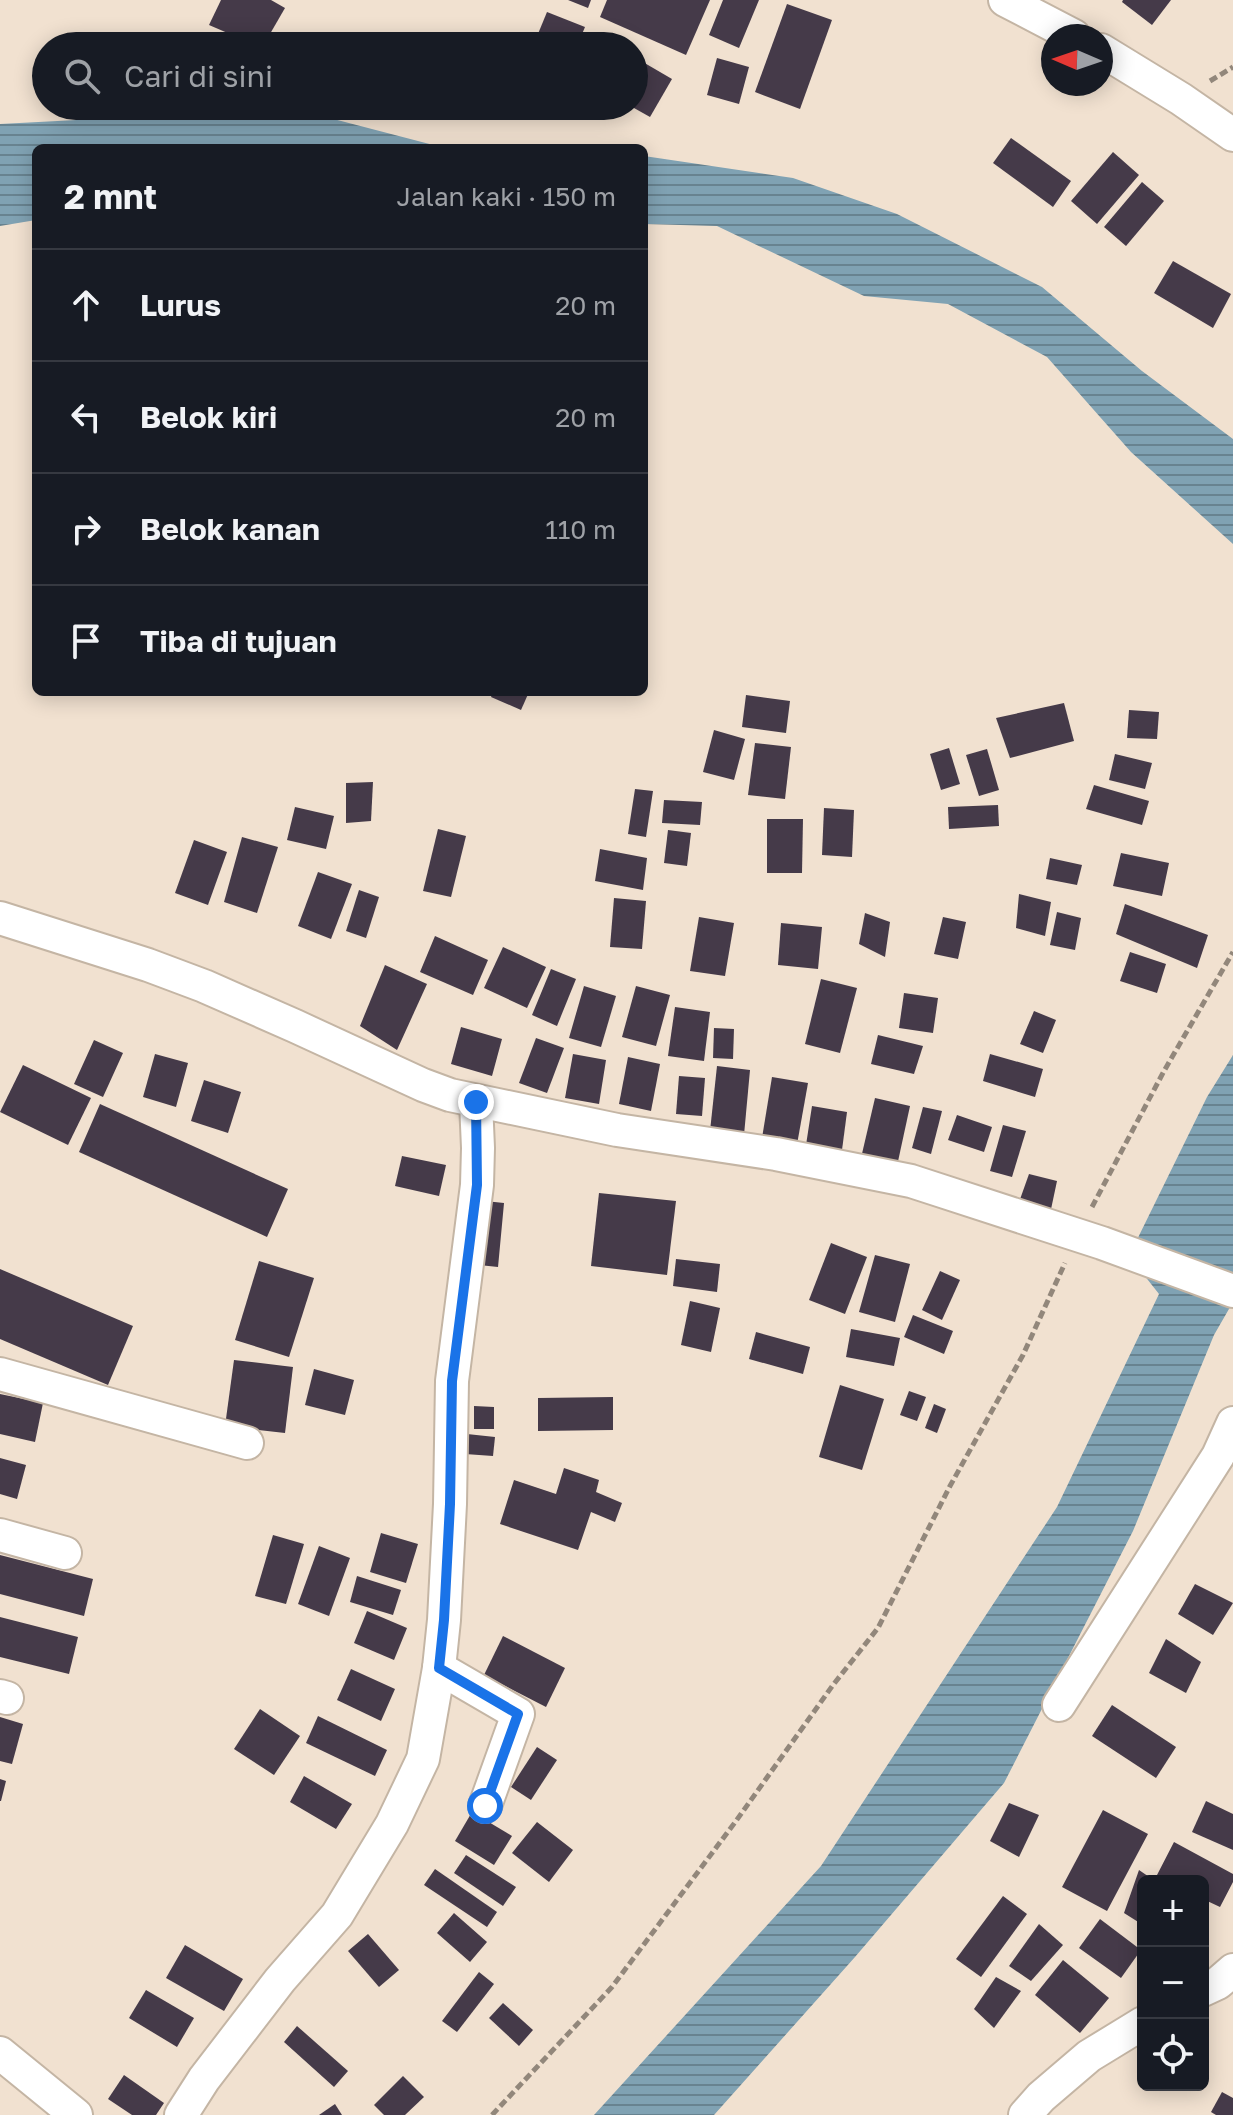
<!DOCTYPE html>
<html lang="id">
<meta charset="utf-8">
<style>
:root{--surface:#171b24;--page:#242831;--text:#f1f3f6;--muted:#9ea1a6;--line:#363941}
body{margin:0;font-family:"Golos Text",sans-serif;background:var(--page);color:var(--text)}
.controls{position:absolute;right:24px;bottom:24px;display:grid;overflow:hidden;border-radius:12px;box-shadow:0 4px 20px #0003}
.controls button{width:72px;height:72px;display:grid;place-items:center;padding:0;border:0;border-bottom:2px solid var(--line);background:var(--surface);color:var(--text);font:40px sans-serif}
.compass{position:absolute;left:1041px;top:24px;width:72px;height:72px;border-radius:50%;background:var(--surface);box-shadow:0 4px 20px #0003;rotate:272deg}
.stop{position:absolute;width:24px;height:24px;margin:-18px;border:6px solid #1a73e8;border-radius:50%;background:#fff}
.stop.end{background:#1a73e8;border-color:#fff;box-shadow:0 2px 8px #0008}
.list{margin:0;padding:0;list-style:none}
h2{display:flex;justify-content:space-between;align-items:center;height:104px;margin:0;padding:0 32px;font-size:34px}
h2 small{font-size:26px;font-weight:400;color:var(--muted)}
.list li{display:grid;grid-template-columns:52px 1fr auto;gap:24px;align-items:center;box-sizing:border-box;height:112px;padding:0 32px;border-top:2px solid var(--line)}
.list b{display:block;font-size:30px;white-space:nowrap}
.list em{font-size:26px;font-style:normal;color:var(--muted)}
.icon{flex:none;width:44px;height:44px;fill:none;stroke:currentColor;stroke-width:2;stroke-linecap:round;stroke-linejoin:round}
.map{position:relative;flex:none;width:1233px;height:2115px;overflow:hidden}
.search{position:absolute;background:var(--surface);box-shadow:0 4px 20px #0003;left:32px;top:32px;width:616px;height:88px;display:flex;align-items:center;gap:20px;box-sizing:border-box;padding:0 28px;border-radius:44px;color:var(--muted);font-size:30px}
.panel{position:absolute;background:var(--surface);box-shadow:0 4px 20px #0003;left:32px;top:144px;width:616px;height:552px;border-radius:12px}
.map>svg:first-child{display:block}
.water{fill:url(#water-rules)}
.building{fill:#453a49}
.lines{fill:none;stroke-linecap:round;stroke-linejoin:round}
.street-casing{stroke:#c4b5a4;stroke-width:36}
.path{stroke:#92877b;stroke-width:5;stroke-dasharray:8 4;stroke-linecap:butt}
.street{stroke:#fff;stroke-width:32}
.route{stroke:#1a73e8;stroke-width:10}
</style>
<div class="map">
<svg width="1233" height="2115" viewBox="0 0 1233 2115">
<defs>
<pattern id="water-rules" width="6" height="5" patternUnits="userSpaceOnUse" patternTransform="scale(2)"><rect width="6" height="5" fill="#80a2b3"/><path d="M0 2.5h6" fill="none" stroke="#688390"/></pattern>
</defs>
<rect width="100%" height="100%" fill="#f1e1d0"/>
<g class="water">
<path d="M249 111 322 116 441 147 591 148H36V220L0 226V124Z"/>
<path d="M644 156 793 178 897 214 1042 287 1142 371 1233 439V544L1131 452 1047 357 948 304 864 296 717 226 644 224Z"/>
<path d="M1233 1055V1302L1214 1335 1133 1531 1004 1783 855 1957 714 2115H594L821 1866 1057 1507 1159 1294 1129 1256 1207 1097Z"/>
</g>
<g class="building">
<path d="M221 0H271L285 8 263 46H258L209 25Z"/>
<path d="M568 0H591L588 8Z"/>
<path d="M607 0H710L686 55 600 17Z"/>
<path d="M723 0H759L739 48 709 35Z"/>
<path d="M1123 0H1171L1152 25 1122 2Z"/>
<path d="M787 4 832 20 800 109 755 92Z"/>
<path d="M547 12 585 27 577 46H533Z"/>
<path d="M636 58 672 79 650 117 634 108V61Z"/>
<path d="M717 58 749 67 739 104 707 95Z"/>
<path d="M1011 138 1071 181 1053 207 993 163Z"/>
<path d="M1113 152 1139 175 1097 224 1071 201Z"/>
<path d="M1142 182 1164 201 1126 246 1104 227Z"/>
<path d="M1173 261 1231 294 1213 328 1154 293Z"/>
<path d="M493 692H529L521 710 491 697Z"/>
<path d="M746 695 790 701 786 733 742 727Z"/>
<path d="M1064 703 1074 741 1010 758 996 718Z"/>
<path d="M1129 710 1159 712 1157 739 1127 738Z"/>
<path d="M714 730 745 739 734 780 703 772Z"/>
<path d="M755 743 791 747 785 799 748 795Z"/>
<path d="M949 748 960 784 941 790 930 754Z"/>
<path d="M987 749 999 790 979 796 966 755Z"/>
<path d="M1115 754 1152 763 1145 789 1109 780Z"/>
<path d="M373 782 371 821 346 823V783Z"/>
<path d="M1094 785 1149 801 1142 825 1086 809Z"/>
<path d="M635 789 653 791 646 837 628 834Z"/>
<path d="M664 800 702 802 700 825 662 823Z"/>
<path d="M998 805 999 826 949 829 948 807Z"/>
<path d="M295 807 334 816 326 849 287 840Z"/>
<path d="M824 808 854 810 852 857 822 855Z"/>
<path d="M767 819H803L802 873H767Z"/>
<path d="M438 829 466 836 451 897 423 891Z"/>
<path d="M668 830 691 833 687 866 664 863Z"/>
<path d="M242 837 278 847 257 913 224 902Z"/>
<path d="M194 840 227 852 208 905 175 893Z"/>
<path d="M600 849 647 858 643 890 595 881Z"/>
<path d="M1121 853 1169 863 1162 896 1113 886Z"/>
<path d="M1050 858 1082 865 1077 885 1046 879Z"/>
<path d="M318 872 352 884 331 939 298 926Z"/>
<path d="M359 890 379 897 366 938 346 931Z"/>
<path d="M1019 894 1051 902 1045 936 1016 928Z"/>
<path d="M614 898 646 901 642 949 610 947Z"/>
<path d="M1125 904 1208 935 1197 968 1116 934Z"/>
<path d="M1057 912 1081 918 1075 950 1050 945Z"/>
<path d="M865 913 890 922 885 957 859 944Z"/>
<path d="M699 917 734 923 725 976 690 971Z"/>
<path d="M943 917 966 922 958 959 934 954Z"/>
<path d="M781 923 822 927 818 969 778 965Z"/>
<path d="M435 936 488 960 473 995 420 972Z"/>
<path d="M503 947 546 967 527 1008 484 988Z"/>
<path d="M1130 952 1166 964 1157 993 1120 981Z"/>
<path d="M385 965 427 984 397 1050 360 1026Z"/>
<path d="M551 969 576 979 557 1026 532 1015Z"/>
<path d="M821 979 857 988 840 1053 805 1044Z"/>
<path d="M584 986 616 996 601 1047 569 1038Z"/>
<path d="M636 986 670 995 656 1046 622 1037Z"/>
<path d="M904 993 938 998 933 1033 899 1028Z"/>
<path d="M675 1007 710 1012 704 1061 668 1056Z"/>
<path d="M1034 1011 1056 1020 1043 1053 1020 1044Z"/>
<path d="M461 1027 502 1039 492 1076 451 1064Z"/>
<path d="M714 1028 734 1029 733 1059 713 1058Z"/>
<path d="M878 1035 923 1046 914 1074 871 1064Z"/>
<path d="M536 1038 564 1048 547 1093 519 1083Z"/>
<path d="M94 1040 123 1053 103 1097 74 1084Z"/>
<path d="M155 1054 188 1063 176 1107 143 1097Z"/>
<path d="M573 1054 606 1060 599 1104 565 1098Z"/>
<path d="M990 1054 1043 1069 1035 1097 983 1081Z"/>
<path d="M628 1057 660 1064 651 1111 619 1104Z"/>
<path d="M23 1065 91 1098 68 1145 0 1112Z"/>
<path d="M717 1066 750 1070 744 1135 710 1131Z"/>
<path d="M679 1076 705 1078 702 1116 676 1114Z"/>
<path d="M772 1077 808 1083 796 1150 761 1144Z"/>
<path d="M204 1080 241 1092 228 1133 191 1121Z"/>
<path d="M875 1098 910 1106 897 1166 861 1158Z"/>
<path d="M100 1104 288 1189 267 1237 79 1152Z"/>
<path d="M812 1106 847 1112 842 1150 806 1145Z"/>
<path d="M923 1107 942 1111 931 1154 912 1148Z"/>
<path d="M957 1115 992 1127 984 1152 948 1140Z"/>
<path d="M1003 1125 1026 1131 1012 1177 990 1171Z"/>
<path d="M402 1156 446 1165 439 1196 395 1186Z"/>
<path d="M1029 1174 1057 1181 1050 1214 1018 1205Z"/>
<path d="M599 1193 676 1201 667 1275 591 1266Z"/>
<path d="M485 1201 504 1203 498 1267 479 1265Z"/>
<path d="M831 1243 867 1257 845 1314 809 1300Z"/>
<path d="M875 1255 910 1264 895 1322 859 1312Z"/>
<path d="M676 1259 720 1264 717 1292 673 1286Z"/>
<path d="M259 1261 314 1278 289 1357 235 1340Z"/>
<path d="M0 1269 133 1326 108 1385 0 1339Z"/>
<path d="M940 1271 960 1280 942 1320 922 1310Z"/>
<path d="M690 1301 720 1308 711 1352 681 1345Z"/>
<path d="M913 1315 953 1331 944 1354 904 1337Z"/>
<path d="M851 1329 900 1338 894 1366 846 1357Z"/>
<path d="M756 1332 810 1347 803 1374 749 1359Z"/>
<path d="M234 1360 293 1367 285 1433 225 1426Z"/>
<path d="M314 1369 354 1380 345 1415 305 1405Z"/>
<path d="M840 1385 884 1399 862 1470 819 1457Z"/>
<path d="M909 1391 926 1397 917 1421 900 1415Z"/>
<path d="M0 1394 43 1403 35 1442 0 1434Z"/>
<path d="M613 1397V1430L538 1431V1398Z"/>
<path d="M934 1404 946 1409 937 1433 925 1428Z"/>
<path d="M474 1406 494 1407V1429H474Z"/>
<path d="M467 1434 495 1437 493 1456 465 1454Z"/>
<path d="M0 1458 26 1465 17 1499 0 1494Z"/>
<path d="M564 1468 599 1480 596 1492 622 1503 615 1522 591 1512 578 1550 500 1524 514 1480 556 1494Z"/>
<path d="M381 1533 418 1544 406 1583 370 1572Z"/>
<path d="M273 1535 304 1544 286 1604 255 1596Z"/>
<path d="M319 1546 350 1558 329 1616 298 1604Z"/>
<path d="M0 1555 93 1579 84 1616 0 1594Z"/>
<path d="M357 1576 401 1590 393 1615 350 1602Z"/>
<path d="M1195 1584 1233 1603 1213 1635 1178 1614Z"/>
<path d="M367 1611 407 1628 394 1660 354 1643Z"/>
<path d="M0 1617 78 1637 69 1674 0 1657Z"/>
<path d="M503 1636 565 1668 546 1707 484 1675Z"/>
<path d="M1166 1639 1201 1662 1186 1693 1149 1673Z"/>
<path d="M351 1669 395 1689 381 1721 337 1700Z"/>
<path d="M1112 1705 1176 1747 1156 1778 1092 1736Z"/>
<path d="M260 1709 300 1736 274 1775 234 1749Z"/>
<path d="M318 1716 387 1750 375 1776 306 1743Z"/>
<path d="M0 1717 23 1724 12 1764 0 1761Z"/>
<path d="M537 1747 557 1760 531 1800 511 1787Z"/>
<path d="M304 1776 352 1804 336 1829 290 1802Z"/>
<path d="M0 1779 6 1781 1 1801H0Z"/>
<path d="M1206 1801 1233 1814V1850L1192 1832Z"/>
<path d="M1009 1803 1039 1815 1019 1857 990 1841Z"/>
<path d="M1103 1810 1148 1834 1107 1911 1062 1887Z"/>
<path d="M472 1812 512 1836 494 1865 455 1841Z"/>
<path d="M537 1822 573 1850 549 1882 512 1853Z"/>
<path d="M1174 1842 1233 1874V1882L1220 1907 1203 1899V1881H1169L1157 1875Z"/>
<path d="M466 1855 516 1887 503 1906 454 1873Z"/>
<path d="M435 1869 497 1912 487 1927 424 1885Z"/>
<path d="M1139 1870 1155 1881H1143V1925L1124 1913Z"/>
<path d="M1003 1896 1027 1914 981 1977 956 1959Z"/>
<path d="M454 1913 487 1942 470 1962 437 1933Z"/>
<path d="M1100 1919 1141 1950 1121 1978 1079 1948Z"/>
<path d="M1039 1924 1063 1945 1031 1981 1009 1966Z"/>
<path d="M368 1934 399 1970 379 1987 348 1951Z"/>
<path d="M185 1945 243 1979 224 2011 166 1978Z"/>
<path d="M1063 1960 1109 1998 1080 2033 1035 1995Z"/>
<path d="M479 1972 494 1984 457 2032 442 2021Z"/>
<path d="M996 1977 1021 1991 994 2028 974 2009Z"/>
<path d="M146 1990 194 2018 177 2047 129 2018Z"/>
<path d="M503 2003 533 2030 519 2046 489 2018Z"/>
<path d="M297 2026 348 2071 334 2087 284 2042Z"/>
<path d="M124 2075 164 2103 156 2115H132L108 2099Z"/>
<path d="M403 2076 424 2097 405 2115H384L374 2105Z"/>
<path d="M1222 2092 1233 2098V2115H1216L1211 2112Z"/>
<path d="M335 2104 342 2115H319Z"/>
</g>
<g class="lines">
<defs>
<g id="street">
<path d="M1005 0 1074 36"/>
<path d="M1101 50 1181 99 1233 135"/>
<path d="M0 918 148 965 204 986 295 1026 423 1085 450 1095 617 1130 776 1154 911 1181 1102 1243 1233 1291"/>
<path d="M0 1374 247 1443"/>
<path d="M0 1535 65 1553"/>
<path d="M439 1668 518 1714 485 1806"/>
<path d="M0 1696 7 1698"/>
<path d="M1059 1705 1218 1456 1233 1423"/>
<path d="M1203 1990 1218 1983 1233 1970"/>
<path d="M0 2053 76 2115"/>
<path d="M181 2115 204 2079 280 1980 337 1915 392 1824 423 1759 439 1668 444 1620 450 1504 452 1381 477 1185 478 1148 476 1102"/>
<path d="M1025 2115 1041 2097 1089 2056 1143 2023"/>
</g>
</defs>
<use href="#street" class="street-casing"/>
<g class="path">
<path d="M1210 81 1233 67"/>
<path d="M1092 1207 1164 1071 1233 952"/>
<path d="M492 2115 612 1987 736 1821 833 1685 878 1628 950 1486 1023 1355 1065 1263"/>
</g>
<use href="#street" class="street"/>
</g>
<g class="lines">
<path class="route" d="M476 1102 477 1185 452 1381 450 1504 444 1620 439 1668 518 1714 485 1806"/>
</g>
</svg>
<div class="controls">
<button>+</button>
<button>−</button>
<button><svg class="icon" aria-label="locate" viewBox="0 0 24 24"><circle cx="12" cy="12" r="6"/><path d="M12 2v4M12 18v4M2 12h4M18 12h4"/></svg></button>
</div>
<svg class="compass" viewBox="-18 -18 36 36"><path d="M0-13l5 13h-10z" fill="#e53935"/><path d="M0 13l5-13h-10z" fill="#9ea1a6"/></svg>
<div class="stop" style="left:485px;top:1806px"></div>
<div class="stop end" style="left:476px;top:1102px"></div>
<div class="search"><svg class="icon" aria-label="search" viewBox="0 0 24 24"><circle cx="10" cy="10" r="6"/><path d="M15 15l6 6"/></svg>Cari di sini</div>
<section class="panel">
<h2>2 mnt<small>Jalan kaki · 150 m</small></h2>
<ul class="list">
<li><svg class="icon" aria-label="ahead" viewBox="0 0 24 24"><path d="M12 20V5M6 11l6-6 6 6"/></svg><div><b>Lurus</b></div><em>20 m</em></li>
<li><svg class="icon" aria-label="left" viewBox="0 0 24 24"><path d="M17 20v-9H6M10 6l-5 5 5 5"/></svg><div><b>Belok kiri</b></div><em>20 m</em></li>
<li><svg class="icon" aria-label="right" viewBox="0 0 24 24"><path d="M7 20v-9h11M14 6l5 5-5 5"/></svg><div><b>Belok kanan</b></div><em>110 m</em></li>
<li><svg class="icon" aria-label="arrive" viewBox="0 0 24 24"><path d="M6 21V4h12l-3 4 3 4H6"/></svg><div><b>Tiba di tujuan</b></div></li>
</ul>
</section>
</div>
